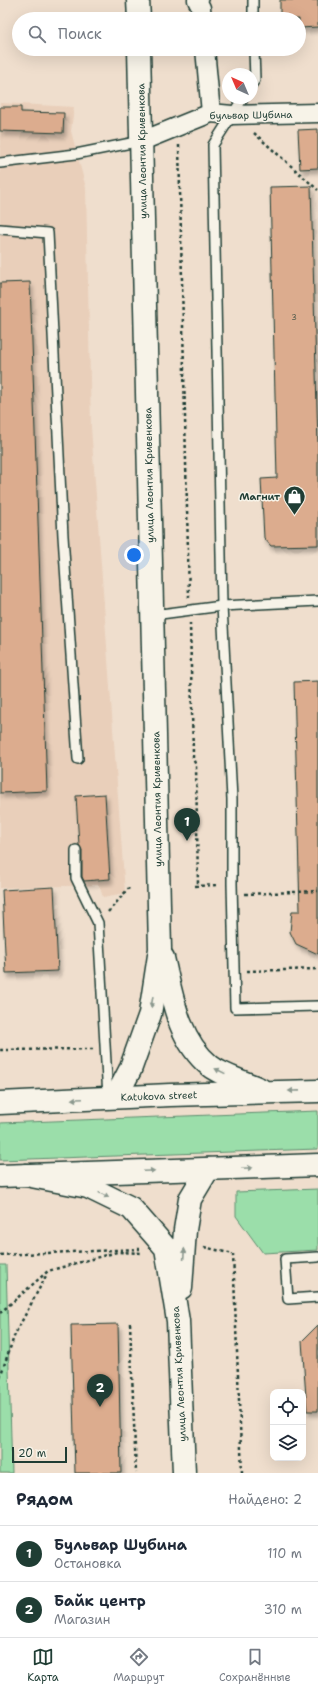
<!DOCTYPE html>
<html lang="ru">
<meta charset="utf-8">
<style>
:root{--surface:#fff;--page:#f2f2f3;--text:#1f2937;--muted:#747a83;--line:#e0e1e3;--accent:#1f3d34}
body{margin:0;font-family:"Shantell Sans",sans-serif;background:var(--page);color:var(--text)}
.controls{position:absolute;right:12px;bottom:12px;display:grid;overflow:hidden;border-radius:8px;box-shadow:0 4px 16px #0002}
.controls button{width:36px;height:36px;display:grid;place-items:center;padding:0;border:0;border-bottom:1px solid var(--line);background:var(--surface);color:var(--text);font:20px sans-serif}
.compass{position:absolute;left:222px;top:68px;width:36px;height:36px;border-radius:50%;background:var(--surface);box-shadow:0 4px 16px #0002;rotate:316deg}
.scale{position:absolute;left:12px;bottom:10px;width:55px;box-sizing:border-box;padding-left:4px;border:2px solid #1f3d34;border-top:0;font-size:11px;line-height:14px;white-space:nowrap;color:#1f3d34;-webkit-text-stroke:3px #f7f3e8;paint-order:stroke}
.you{position:absolute;left:134px;top:555px;width:14px;height:14px;margin:-10px;border:3px solid #fff;border-radius:50%;background:#1a73e8;box-shadow:0 0 0 6px #1a73e833}
.badge{display:grid;place-items:center;width:26px;height:26px;border-radius:50%;background:var(--accent);color:#fff;font-size:13px;font-weight:700}
.pin{position:absolute;translate:-50% -33px;filter:drop-shadow(0 1px 2px #0008)}
.pin::after{content:'';position:absolute;top:21px;width:14px;height:12px;background:inherit;clip-path:polygon(0 0,100% 0,50% 100%)}
.list{margin:0;padding:0;list-style:none}
h2{display:flex;justify-content:space-between;align-items:center;height:52px;margin:0;padding:0 16px;font-size:17px}
h2 small{font-size:13px;font-weight:400;color:var(--muted)}
.list li{display:grid;grid-template-columns:26px 1fr auto;gap:12px;align-items:center;box-sizing:border-box;height:56px;padding:0 16px;border-top:1px solid var(--line)}
.list b{display:block;font-size:15px;white-space:nowrap}
.list p{margin:0;font-size:13px;white-space:nowrap;color:var(--muted)}
.list em{font-size:13px;font-style:normal;color:var(--muted)}
.icon{flex:none;width:22px;height:22px;fill:none;stroke:currentColor;stroke-width:2;stroke-linecap:round;stroke-linejoin:round}
.map{position:relative;flex:none;width:318px;height:1473px;overflow:hidden}
.search{position:absolute;background:var(--surface);box-shadow:0 4px 16px #0002;left:12px;right:12px;top:12px;height:44px;display:flex;align-items:center;gap:10px;box-sizing:border-box;padding:0 14px;border-radius:22px;color:var(--muted);font-size:15px}
.sheet{height:164px;background:var(--surface)}
nav{display:flex;justify-content:space-around;align-items:center;box-sizing:border-box;height:56px;border-top:1px solid var(--line);background:var(--surface);font-size:11px;color:var(--muted)}
nav a{display:grid;justify-items:center;gap:2px}
nav .on{color:var(--accent)}
.map>svg:first-child{display:block}
.built{fill:#e9cfba}
.green{fill:#9bdeaa;stroke:#5d8e6f}
.building{fill:#dcac8e;stroke:#1f3d34;filter:url(#shadow)}
.lines{fill:none;stroke-linecap:round;stroke-linejoin:round}
.lane-casing{stroke:#1f3d34;stroke-width:12}
.street-casing{stroke:#1f3d34;stroke-width:21}
.secondary-casing{stroke:#1f3d34;stroke-width:25}
.path{stroke:#1f3d34;stroke-width:2.5;stroke-dasharray:3 3;stroke-linecap:butt}
.lane{stroke:#f7f3e8;stroke-width:9}
.street{stroke:#f7f3e8;stroke-width:18}
.secondary{stroke:#f7f3e8;stroke-width:22}
.oneway{fill:#8b988e}
.labels{text-anchor:middle;dominant-baseline:central;stroke-width:3;stroke-linejoin:round;paint-order:stroke}
.number-label{font-size:8px;fill:#4e594a}
.street-label{font-size:10px;fill:#1f3d34;stroke:#f7f3e8}
.poi-label{font-size:10px;font-weight:bold;fill:#1f3d34;stroke:#f7f3e8;text-anchor:end}
</style>
<div class="map">
<svg width="318" height="1473" viewBox="0 0 318 1473">
<defs>
<filter id="shadow"><feDropShadow dx="2.5" dy="4.5" stdDeviation="2" flood-color="#0004"/></filter>
</defs>
<rect width="100%" height="100%" fill="#efdecd"/>
<filter id="ink" filterUnits="userSpaceOnUse"><feTurbulence type="fractalNoise" baseFrequency=".025" numOctaves="2"/><feDisplacementMap in="SourceGraphic" scale="8" xChannelSelector="R" yChannelSelector="G"/><feConvolveMatrix kernelMatrix="1 2 1 2 8 2 1 2 1" color-interpolation-filters="sRGB"/></filter>
<g filter="url(#ink)">
<path class="built" d="M0 103 74 107 71 131 86 188 91 427 125 893 103 897 99 885 0 888Z"/>
<g class="green">
<path d="M318 1111V1149L0 1160V1123Z"/>
<path d="M318 1189V1250L263 1253 236 1216V1192Z"/>
<path d="M0 1265H6L12 1473H0Z"/>
</g>
<g class="building">
<path d="M280 0H318V27L299 28V19H280Z"/>
<path d="M0 107H21V112L64 113 63 133 0 131Z"/>
<path d="M318 129V168L300 169 298 130Z"/>
<path d="M311 186 318 446V545L271 546 264 538 261 479 277 478 270 187Z"/>
<path d="M30 282 47 791 0 793V283Z"/>
<path d="M318 681V954L296 944 290 932 292 911H300L294 682Z"/>
<path d="M105 794 110 879 84 881 82 877V850L79 845 76 796Z"/>
<path d="M54 887 58 971 6 973 2 890Z"/>
<path d="M118 1324 121 1473H75L71 1325Z"/>
<path d="M318 1325V1411H307L302 1341Z"/>
</g>
<g class="lines">
<defs>
<g id="lane">
<path d="M253 0V19"/>
<path d="M252 84 255 80 254 49"/>
<path d="M243 98 213 145 222 606 232 799V884L235 1008 318 1006"/>
<path d="M0 163 76 154 141 141"/>
<path d="M0 229 48 233 63 536 78 759"/>
<path d="M153 615 222 606 318 601"/>
<path d="M76 850V878L98 923 108 1097"/>
<path d="M318 1257 285 1259 288 1299 318 1297"/>
</g>
<g id="street">
<path d="M197 0 201 8 202 19"/>
<path d="M205 49 211 113"/>
<path d="M142 141 211 113 232 115 318 113"/>
</g>
<g id="secondary">
<path d="M138 0 139 19"/>
<path d="M163 958C172 996 178 1040 210 1066 221 1075 247 1083 260 1089"/>
<path d="M116 1097 130 1070 150 1014 160 949 139 49"/>
<path d="M0 1103 170 1095 318 1091"/>
<path d="M26 1175 88 1187 131 1208 166 1248 178 1321 184 1473"/>
<path d="M0 1176 318 1165"/>
<path d="M181 1288 185 1230 190 1199 208 1169"/>
</g>
</defs>
<use href="#lane" class="lane-casing"/>
<use href="#street" class="street-casing"/>
<use href="#secondary" class="secondary-casing"/>
<g class="path">
<path d="M254 133 318 190"/>
<path d="M179 145 189 598"/>
<path d="M190 623 193 754V759L196 765 198 886"/>
<path d="M195 886 219 885"/>
<path d="M245 894 318 891"/>
<path d="M108 912 129 888"/>
<path d="M247 971 318 969"/>
<path d="M0 1050 93 1049"/>
<path d="M204 1247 233 1254 242 1473"/>
<path d="M0 1255 140 1249"/>
<path d="M0 1313 48 1271 117 1252 143 1253"/>
<path d="M130 1323 136 1473"/>
<path d="M0 1377 15 1334 47 1274"/>
</g>
<use href="#lane" class="lane"/>
<use href="#street" class="street"/>
<use href="#secondary" class="secondary"/>
</g>
<defs><path id="oneway-solid" d="M-6-.8H1V-3.2L6.5 0L1 3.2V.8H-6Z"/></defs>
<g class="oneway">
<use href="#oneway-solid" transform="translate(152 1002) rotate(99)"/>
<use href="#oneway-solid" transform="translate(220 1071) rotate(-154)"/>
<use href="#oneway-solid" transform="translate(294 1091) rotate(179)"/>
<use href="#oneway-solid" transform="translate(77 1099) rotate(177)"/>
<use href="#oneway-solid" transform="translate(247 1168) rotate(-2)"/>
<use href="#oneway-solid" transform="translate(149 1171) rotate(-2)"/>
<use href="#oneway-solid" transform="translate(104 1195) rotate(26)"/>
<use href="#oneway-solid" transform="translate(184 1254) rotate(-86)"/>
</g>
</g>
<defs>
<symbol id="shop-pin" viewBox="-11 -11 22 30"><path d="M0 17L-7.5 6A9.5 9.5 0 1 1 7.5 6Z" fill="#1f3d34" stroke="#f7f3e8"/><path d="M-5-2.5h2.3a2.7 3.5 0 0 1 5.4 0H5L5.5 6h-11ZM-1.5-2.5h3a1.5 2.3 0 0 0-3 0Z" fill="#fff"/></symbol>
</defs>
<g fill-rule="evenodd">
<use href="#shop-pin" x="282" y="484" width="25" height="34"/>
</g>
<g class="labels">
<g class="number-label">
<text x="294" y="317">3</text>
</g>
<g class="street-label">
<text transform="translate(251 115) rotate(-1)">бульвар Шубина</text>
<text transform="translate(142 151) rotate(-91)">улица Леонтия Кривенкова</text>
<text transform="translate(149 475) rotate(-91)">улица Леонтия Кривенкова</text>
<text transform="translate(157 799) rotate(-91)">улица Леонтия Кривенкова</text>
<text transform="translate(159 1096) rotate(-2)">Katukova street</text>
<text transform="translate(179 1374) rotate(-93)">улица Леонтия Кривенкова</text>
</g>
<g class="poi-label">
<text x="280" y="496">Магнит</text>
</g>
</g>
</svg>
<div class="controls">
<button><svg class="icon" aria-label="locate" viewBox="0 0 24 24"><circle cx="12" cy="12" r="6"/><path d="M12 2v4M12 18v4M2 12h4M18 12h4"/></svg></button>
<button><svg class="icon" aria-label="layers" viewBox="0 0 24 24"><path d="M12 4l9 5-9 5-9-5zM3 14l9 5 9-5"/></svg></button>
</div>
<svg class="compass" viewBox="-18 -18 36 36"><path d="M0-13l5 13h-10z" fill="#e53935"/><path d="M0 13l5-13h-10z" fill="#747a83"/></svg>
<div class="scale">20 m</div>
<div class="you"></div>
<div class="pin badge" style="left:187px;top:841px">1</div>
<div class="pin badge" style="left:100px;top:1407px">2</div>
<div class="search"><svg class="icon" aria-label="search" viewBox="0 0 24 24"><circle cx="10" cy="10" r="6"/><path d="M15 15l6 6"/></svg>Поиск</div>
</div>
<section class="sheet">
<h2>Рядом<small>Найдено: 2</small></h2>
<ul class="list">
<li><span class="badge">1</span><div><b>Бульвар Шубина</b><p>Остановка</p></div><em>110 m</em></li>
<li><span class="badge">2</span><div><b>Байк центр</b><p>Магазин</p></div><em>310 m</em></li>
</ul>
</section>
<nav>
<a class="on"><svg class="icon" aria-label="map" viewBox="0 0 24 24"><path d="M3 6l6-2 6 2 6-2v14l-6 2-6-2-6 2zM9 4v14M15 6v14"/></svg>Карта</a>
<a><svg class="icon" aria-label="directions" viewBox="0 0 24 24"><path d="M12 3l9 9-9 9-9-9zM9 14v-3h6M13 9l2 2-2 2"/></svg>Маршрут</a>
<a><svg class="icon" aria-label="saved" viewBox="0 0 24 24"><path d="M7 4h10v16l-5-4-5 4z"/></svg>Сохранённые</a>
</nav>
